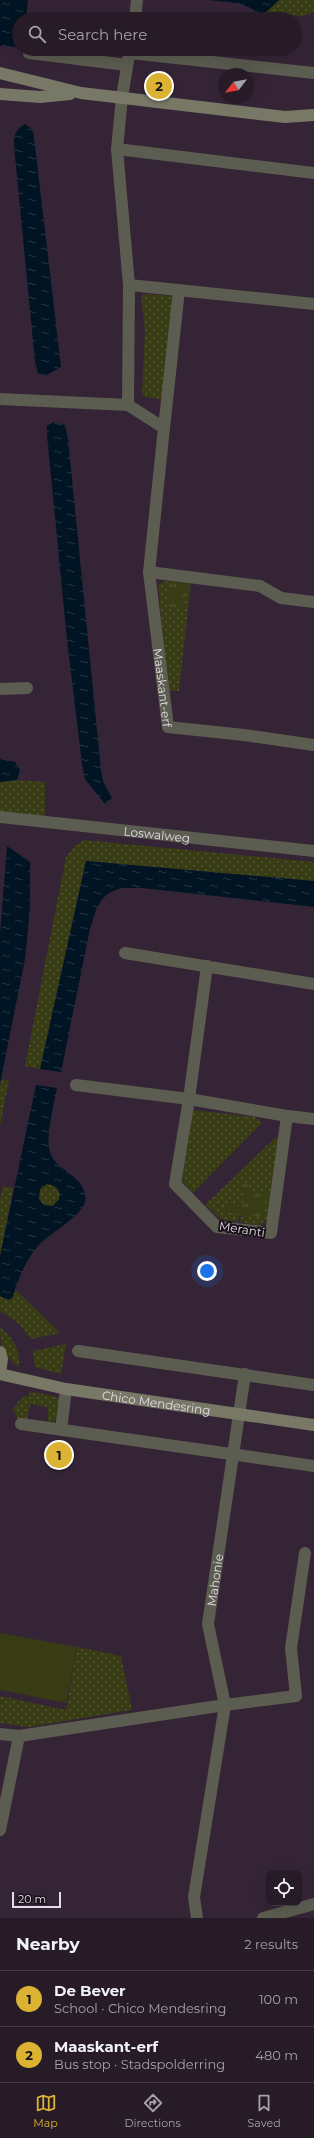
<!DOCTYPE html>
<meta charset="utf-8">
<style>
:root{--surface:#281b28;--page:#342834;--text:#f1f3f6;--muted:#a5a1a8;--line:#443945;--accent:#dcb233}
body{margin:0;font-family:Montserrat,sans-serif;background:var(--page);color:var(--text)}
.controls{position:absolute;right:12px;bottom:12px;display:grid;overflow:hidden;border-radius:8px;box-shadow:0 4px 16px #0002}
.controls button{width:36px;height:36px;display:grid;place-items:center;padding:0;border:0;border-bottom:1px solid var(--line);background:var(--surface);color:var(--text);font:20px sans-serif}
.compass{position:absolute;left:218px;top:68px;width:36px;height:36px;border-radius:50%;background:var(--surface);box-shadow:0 4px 16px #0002;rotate:239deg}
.scale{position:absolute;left:12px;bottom:10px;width:49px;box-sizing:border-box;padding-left:4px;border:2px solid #e5dae6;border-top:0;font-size:11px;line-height:14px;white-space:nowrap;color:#e5dae6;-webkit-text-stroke:3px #181019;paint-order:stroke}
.you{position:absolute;left:207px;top:1271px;width:14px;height:14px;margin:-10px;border:3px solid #fff;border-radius:50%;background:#1a73e8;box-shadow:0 0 0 6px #1a73e833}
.badge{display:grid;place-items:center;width:26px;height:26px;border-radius:50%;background:var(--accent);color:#111;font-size:13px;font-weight:700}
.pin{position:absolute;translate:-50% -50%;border:2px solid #fff;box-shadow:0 1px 4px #0006}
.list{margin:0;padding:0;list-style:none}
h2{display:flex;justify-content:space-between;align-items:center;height:52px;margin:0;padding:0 16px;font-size:17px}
h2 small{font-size:13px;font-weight:400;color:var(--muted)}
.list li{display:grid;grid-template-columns:26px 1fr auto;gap:12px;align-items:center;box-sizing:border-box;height:56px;padding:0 16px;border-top:1px solid var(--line)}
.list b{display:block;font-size:15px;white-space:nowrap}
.list p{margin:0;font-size:13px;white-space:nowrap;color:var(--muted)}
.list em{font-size:13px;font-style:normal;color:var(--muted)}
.icon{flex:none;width:22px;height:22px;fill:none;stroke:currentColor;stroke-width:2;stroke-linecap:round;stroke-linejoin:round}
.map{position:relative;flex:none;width:314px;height:1918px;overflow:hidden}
.search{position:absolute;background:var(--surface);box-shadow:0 4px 16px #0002;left:12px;right:12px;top:12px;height:44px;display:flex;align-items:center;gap:10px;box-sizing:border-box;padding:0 14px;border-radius:22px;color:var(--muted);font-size:15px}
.sheet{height:164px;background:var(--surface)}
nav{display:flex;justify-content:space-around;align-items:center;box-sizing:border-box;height:56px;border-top:1px solid var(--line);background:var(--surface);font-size:11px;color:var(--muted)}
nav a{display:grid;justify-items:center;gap:2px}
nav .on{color:var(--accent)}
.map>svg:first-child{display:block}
.grass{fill:url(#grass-dots)}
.park{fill:url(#park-tufts)}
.garden{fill:#383c15}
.water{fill:url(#water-ripples);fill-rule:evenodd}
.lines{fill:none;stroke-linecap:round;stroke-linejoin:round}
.street{stroke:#5c5d51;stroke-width:12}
.secondary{stroke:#777866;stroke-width:12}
.labels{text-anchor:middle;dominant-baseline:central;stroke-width:4;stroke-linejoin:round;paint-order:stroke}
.street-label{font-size:12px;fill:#e5dae6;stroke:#181019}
</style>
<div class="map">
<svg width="314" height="1918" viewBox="0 0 314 1918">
<defs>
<pattern id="grass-dots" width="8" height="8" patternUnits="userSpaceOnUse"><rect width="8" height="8" fill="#383c15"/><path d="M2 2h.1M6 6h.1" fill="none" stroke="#555837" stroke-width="1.8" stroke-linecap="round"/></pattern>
<pattern id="park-tufts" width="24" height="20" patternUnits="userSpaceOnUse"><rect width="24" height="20" fill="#383c15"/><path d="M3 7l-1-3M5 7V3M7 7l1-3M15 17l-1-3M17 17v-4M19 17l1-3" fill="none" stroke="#555837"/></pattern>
<pattern id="water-ripples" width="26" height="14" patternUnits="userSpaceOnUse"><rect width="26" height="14" fill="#001423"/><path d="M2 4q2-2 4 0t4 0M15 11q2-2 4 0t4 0" fill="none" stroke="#253643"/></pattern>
</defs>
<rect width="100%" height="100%" fill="#352436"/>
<g class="grass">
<path d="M279 0H314V12L302 16 265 13Z"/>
<path d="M143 294 171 296 173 300 162 399 145 397 142 393 145 330 141 296Z"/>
<path d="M170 580 184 610 187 582H191L179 691 168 690 158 584Z"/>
<path d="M17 780 45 782V822L0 817V782Z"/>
<path d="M84 840 314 862V881L86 861 40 1069 25 1066 66 857 75 846Z"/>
<path d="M1 1080H9L0 1126V1084Z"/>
<path d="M193 1110 255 1117 262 1123 193 1193 182 1181Z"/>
<path d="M276 1137 280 1141 267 1220 259 1226 240 1222 241 1215H239L238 1222 221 1219 205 1205Z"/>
<circle cx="49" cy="1195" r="11"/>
<path d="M3 1186 13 1188 0 1256V1200Z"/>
<path d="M15 1289 60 1333 31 1339 19 1324 0 1310V1296L4 1299 13 1297Z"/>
<path d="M0 1327C13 1337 20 1350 19 1367 3 1356 0 1346 0 1327Z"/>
<path d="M66 1344 61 1374 35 1367 33 1351Z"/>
<path d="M29 1391 57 1397 59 1400 56 1421 48 1422V1407L30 1404 27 1420H18L13 1408 24 1396H29Z"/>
<path d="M77 1647 121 1656 132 1710 28 1727 0 1723V1696L66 1710Z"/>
</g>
<g class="park">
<path d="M170 580 187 582 184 610 167 608Z"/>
<path d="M245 1182 251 1190 267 1192 263 1218 222 1211 223 1203 242 1206 244 1195 238 1188Z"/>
</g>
<path class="garden" d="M0 1633 77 1647 66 1703 0 1690Z"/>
<g class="water">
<path d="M0 0H28L26 19H19V47L0 46Z"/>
<path d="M206 0H279L265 13H258C244 1 224 2 206 0Z"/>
<path d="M25 124 33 130 36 154 61 367 45 376 38 373 35 362 15 156C14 142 11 132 25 124Z"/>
<path d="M54 422 65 425 68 439 101 770 103 781 112 798 105 804 85 779 82 764 67 640 47 435V426Z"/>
<path d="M0 759 15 762 20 770 17 780 0 782Z"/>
<path d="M7 846 30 862V909L25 959 0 1084V934Z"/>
<path d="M86 861 314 881V907L142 888H121L109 893 102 899 96 910 90 929 61 1072 40 1069Z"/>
<path d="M36 1085 57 1088C54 1105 44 1139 51 1155 59 1173 89 1177 85 1202 83 1215 49 1234 39 1245 27 1258 17 1280 13 1297L9 1300 0 1296V1256ZM47 1184C56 1185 61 1190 59 1199L53 1206 44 1205 39 1199 40 1189Z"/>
</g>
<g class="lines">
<g class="street">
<path d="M135 19 137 0"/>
<path d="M29 53 127 65"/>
<path d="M130 53 314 73"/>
<path d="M117 149 314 173"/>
<path d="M129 285 314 304"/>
<path id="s1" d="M0 399 128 405 164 428 149 572 168 727 244 735 314 745"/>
<path d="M128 405 129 285 117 149 122 97 130 49"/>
<path d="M164 428 179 290"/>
<path d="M149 572 260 586 281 598 314 602"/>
<path d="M0 689 27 688"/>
<path id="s2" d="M0 817 314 851"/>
<path d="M125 953 314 984"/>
<path d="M76 1085 189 1099 207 966"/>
<path d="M189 1099 287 1116 271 1233 217 1227 175 1184Z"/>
<path d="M287 1116 314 1119"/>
<path d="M78 1351 314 1385"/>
<path d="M21 1424 314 1466"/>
<path d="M61 1430 66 1389"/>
<path d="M0 1734 19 1736"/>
<path d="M0 1830 19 1736 225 1705 296 1696 291 1648 305 1553"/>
<path id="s3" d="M197 1918 194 1897 225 1705 208 1624 245 1374"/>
<path d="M263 1918 314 1904"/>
</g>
<g class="secondary">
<path d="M0 73 81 93 285 117 314 115"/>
<path d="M0 94 40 97 70 94"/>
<path d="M0 1352 2 1359 0 1373"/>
<path id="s4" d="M0 1374 66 1389 314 1425"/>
</g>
</g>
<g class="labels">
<g class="street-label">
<text stroke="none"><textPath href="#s1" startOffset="432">Maaskant-erf</textPath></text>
<text stroke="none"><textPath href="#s2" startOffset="158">Loswalweg</textPath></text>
<text transform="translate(242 1229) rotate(9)">Meranti</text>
<text stroke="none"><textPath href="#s4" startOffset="159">Chico Mendesring</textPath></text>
<text stroke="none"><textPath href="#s3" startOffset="343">Mahonie</textPath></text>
</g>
</g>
</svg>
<div class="controls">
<button><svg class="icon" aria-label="locate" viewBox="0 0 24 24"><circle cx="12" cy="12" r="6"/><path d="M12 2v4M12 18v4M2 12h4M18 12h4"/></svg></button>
</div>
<svg class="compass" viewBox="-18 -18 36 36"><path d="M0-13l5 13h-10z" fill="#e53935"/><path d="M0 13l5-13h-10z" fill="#a5a1a8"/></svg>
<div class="scale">20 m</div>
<div class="you"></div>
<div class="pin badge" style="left:59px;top:1455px">1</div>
<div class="pin badge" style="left:159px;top:86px">2</div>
<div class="search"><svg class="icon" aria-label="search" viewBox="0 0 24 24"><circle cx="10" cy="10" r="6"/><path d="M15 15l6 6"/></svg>Search here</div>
</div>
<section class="sheet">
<h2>Nearby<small>2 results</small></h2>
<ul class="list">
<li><span class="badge">1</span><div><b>De Bever</b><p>School · Chico Mendesring</p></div><em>100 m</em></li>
<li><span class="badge">2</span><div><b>Maaskant-erf</b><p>Bus stop · Stadspolderring</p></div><em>480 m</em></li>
</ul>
</section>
<nav>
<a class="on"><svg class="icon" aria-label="map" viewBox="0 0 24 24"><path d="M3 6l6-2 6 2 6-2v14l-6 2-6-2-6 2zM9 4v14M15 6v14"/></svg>Map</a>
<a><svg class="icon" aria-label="directions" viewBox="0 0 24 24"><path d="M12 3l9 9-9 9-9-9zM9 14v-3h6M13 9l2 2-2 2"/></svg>Directions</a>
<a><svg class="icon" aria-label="saved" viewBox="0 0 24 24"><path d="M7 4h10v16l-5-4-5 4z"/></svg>Saved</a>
</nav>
